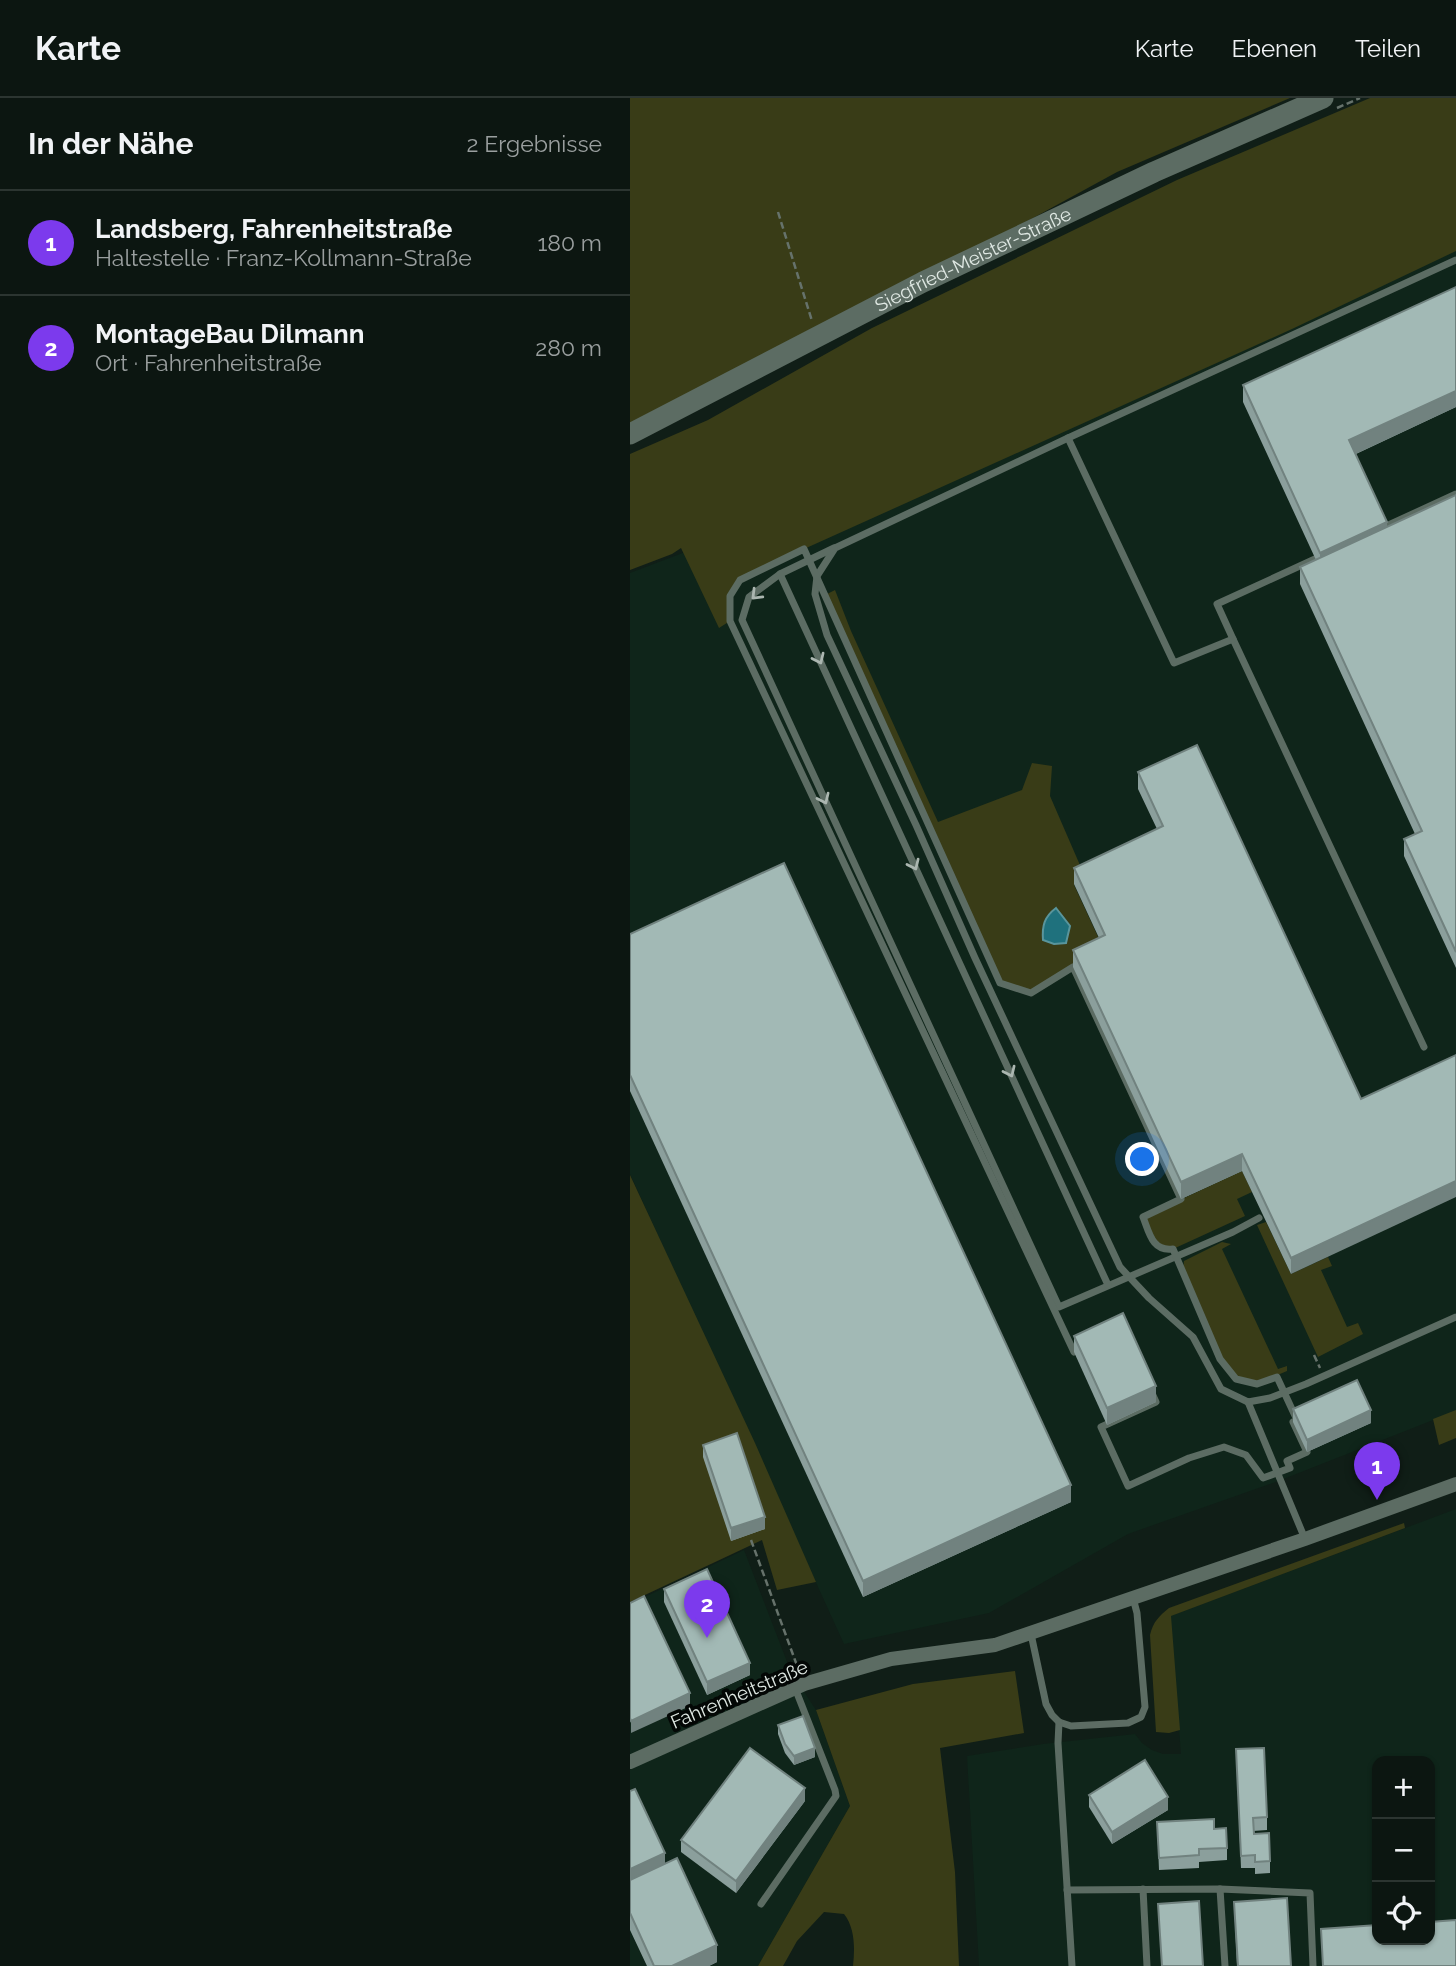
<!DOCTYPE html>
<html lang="de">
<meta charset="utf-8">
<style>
:root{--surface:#0c1611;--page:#1a231f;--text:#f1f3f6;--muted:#9a9f9f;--line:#2c3531;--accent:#7c3aed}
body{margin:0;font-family:Raleway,sans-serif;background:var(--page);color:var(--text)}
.controls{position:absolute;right:21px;bottom:21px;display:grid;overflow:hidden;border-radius:14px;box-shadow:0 2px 5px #0004}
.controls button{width:63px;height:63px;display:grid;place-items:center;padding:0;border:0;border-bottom:2px solid var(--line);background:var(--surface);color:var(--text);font:35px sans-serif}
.you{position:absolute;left:513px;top:1062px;width:24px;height:24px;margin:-18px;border:5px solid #fff;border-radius:50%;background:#1a73e8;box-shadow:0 0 0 10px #1a73e833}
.badge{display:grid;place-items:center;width:46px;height:46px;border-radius:50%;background:var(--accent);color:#fff;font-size:23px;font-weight:700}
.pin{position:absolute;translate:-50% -58px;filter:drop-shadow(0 2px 4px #0008)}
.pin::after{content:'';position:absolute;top:37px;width:24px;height:21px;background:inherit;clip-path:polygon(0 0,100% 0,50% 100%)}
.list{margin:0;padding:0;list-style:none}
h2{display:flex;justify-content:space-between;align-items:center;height:91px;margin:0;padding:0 28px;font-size:30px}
h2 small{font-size:23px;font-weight:400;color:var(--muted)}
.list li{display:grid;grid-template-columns:46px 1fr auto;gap:21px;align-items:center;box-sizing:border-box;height:105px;padding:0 28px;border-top:2px solid var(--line)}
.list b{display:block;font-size:26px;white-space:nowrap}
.list p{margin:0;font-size:23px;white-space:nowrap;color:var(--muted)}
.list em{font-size:23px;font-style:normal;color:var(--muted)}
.icon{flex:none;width:38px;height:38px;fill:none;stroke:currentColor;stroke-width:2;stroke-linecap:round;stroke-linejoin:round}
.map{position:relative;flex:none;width:826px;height:1868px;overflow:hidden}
header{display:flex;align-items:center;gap:42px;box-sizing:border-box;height:98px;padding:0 35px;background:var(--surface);border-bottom:2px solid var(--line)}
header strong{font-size:33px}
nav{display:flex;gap:38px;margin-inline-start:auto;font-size:24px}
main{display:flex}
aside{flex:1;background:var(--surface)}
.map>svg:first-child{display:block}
.built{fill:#0f251a;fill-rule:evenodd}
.green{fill:#393c17}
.water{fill:#1f717d;stroke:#59959c;stroke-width:2}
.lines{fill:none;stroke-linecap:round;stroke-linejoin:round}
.path{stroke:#66726b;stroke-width:2.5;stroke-dasharray:7 3.5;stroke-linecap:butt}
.lane{stroke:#5c6c63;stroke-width:7}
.street{stroke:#5c6c63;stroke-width:14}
.secondary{stroke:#5c6c63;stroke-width:21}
.wall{fill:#8b9f9c}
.shaded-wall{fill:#71827f}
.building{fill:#a2b9b5;stroke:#71827f;stroke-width:2}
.oneway{stroke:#abb6b0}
.labels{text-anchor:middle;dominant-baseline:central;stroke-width:7;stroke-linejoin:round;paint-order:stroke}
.street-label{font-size:19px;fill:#dfe8e3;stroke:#030705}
</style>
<header>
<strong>Karte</strong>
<nav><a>Karte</a><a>Ebenen</a><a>Teilen</a></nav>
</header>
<main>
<aside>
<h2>In der Nähe<small>2 Ergebnisse</small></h2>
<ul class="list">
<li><span class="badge">1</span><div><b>Landsberg, Fahrenheitstraße</b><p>Haltestelle · Franz-Kollmann-Straße</p></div><em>180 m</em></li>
<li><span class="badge">2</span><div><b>MontageBau Dilmann</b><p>Ort · Fahrenheitstraße</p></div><em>280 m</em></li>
</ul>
</aside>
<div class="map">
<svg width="826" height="1868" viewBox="0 0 826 1868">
<rect width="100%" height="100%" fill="#101e17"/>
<g class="built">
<path d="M826 84V1313L651 1382 498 1436 359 1515 214 1546 0 1076V475L58 453Z"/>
<path d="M826 1411V1868H349L337 1658 413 1646 505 1636 512 1645 522 1652 533 1656H551L540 1518ZM747 1663H800V1842H747Z"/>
<path d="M114 1452 161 1574 186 1612 220 1708 128 1868H0V1506Z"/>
</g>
<g class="green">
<path d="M0 0H660L487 74 403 120 0 325Z"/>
<path d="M740 0H826V153L662 231 174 451 111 482 100 498V523L89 530 51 450 42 456 0 472V356L78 322 242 230 547 82Z"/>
<path d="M205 492 221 533 308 724 392 692 402 665 422 668 420 698 456 781 444 787 475 854 401 895 370 885 195 497Z"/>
<path d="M612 1073 622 1094 607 1101 615 1118 543 1151 524 1146 513 1119Z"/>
<path d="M0 1077 125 1345 186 1484 147 1492 132 1442 0 1504Z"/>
<path d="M636 1124 661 1176 698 1159 702 1168 691 1172 717 1229 728 1225 733 1236 688 1259 627 1127Z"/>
<path d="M592 1144 601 1146 592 1151 648 1271 657 1268V1273L627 1286 606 1281 590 1261 553 1173 554 1163Z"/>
<path d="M826 1312V1340L809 1347 803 1321Z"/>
<path d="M774 1425 775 1430 541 1518 550 1632 539 1635 526 1634 520 1537C523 1524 529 1518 539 1510Z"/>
<path d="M385 1573 394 1635 310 1650 325 1774 329 1868H223C225 1850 225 1830 214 1816L194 1814 167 1843 153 1868H128L220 1708 186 1612 283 1586Z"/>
</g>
<path class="water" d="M426 810 440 828 436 845 424 846 413 842C412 828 414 819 426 810Z"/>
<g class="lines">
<g class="path">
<path d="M707 10 730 0"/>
<path d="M148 114 182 223"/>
<path d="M684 1257 690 1270"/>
<path d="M121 1442 169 1573"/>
</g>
<g class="lane">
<path d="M826 162 438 340 205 450 187 478 185 496 197 537 286 727 345 860 490 1169 519 1200 563 1239 591 1291 618 1304 640 1300 676 1286 826 1219"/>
<path d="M438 340 544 565 603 541 794 949"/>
<path d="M752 430 826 396"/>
<path d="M204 450 150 476 119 499 112 522 429 1209 603 1134 629 1120"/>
<path d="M174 451 370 885 401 895 443 869 551 1101 513 1119C519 1134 522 1154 543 1151L590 1261 606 1281 627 1286 647 1279 667 1322 663 1324 677 1354 657 1363 660 1370 633 1380 616 1357 594 1349 559 1360 498 1388 471 1329 526 1304 493 1232 444 1254 100 523V498L110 482Z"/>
<path d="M150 476 478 1187"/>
<path d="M603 541 587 506 685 461"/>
<path d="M618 1304 675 1441"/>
<path d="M401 1536 416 1606 422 1617 429 1624 441 1628 498 1625 511 1619 515 1609 507 1515 503 1500"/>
<path d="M429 1624 428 1645 442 1868"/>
<path d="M513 1791 517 1868"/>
<path d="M590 1791 595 1868"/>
<path d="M437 1792 590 1791 680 1795 683 1868"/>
<path d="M131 1806 206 1698 205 1692 165 1590"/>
</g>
<path class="street" d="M0 1664 174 1586 261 1561 365 1547 675 1441 826 1386"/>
<path class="secondary" id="s1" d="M0 336 293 184 524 74 693 0"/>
</g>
<g class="wall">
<path d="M613 287 826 309 726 356 757 429 826 397V870L774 758V741L785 736 670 486V469L686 462 613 304Z"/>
<path d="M508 674 731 1001 661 1176 612 1073 551 1101 443 869V852L469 840 444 786V770L527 731 508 691Z"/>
<path d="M0 836 441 1404 233 1499 0 993Z"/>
<path d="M444 1238 526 1304 477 1327 444 1254Z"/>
<path d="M663 1311 741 1325 677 1354 663 1324Z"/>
<path d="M73 1347 135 1431 101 1443 73 1359Z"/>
<path d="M34 1491 120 1577 77 1597 34 1504Z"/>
<path d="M148 1627 185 1659 164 1667 155 1655 148 1636Z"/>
<path d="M606 1651 637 1719V1732L623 1733 624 1736 640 1763V1775L625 1776V1770H611Z"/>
<path d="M0 1693 35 1766 87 1864 79 1868H17L0 1832Z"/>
<path d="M459 1697 538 1712 482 1746 459 1709Z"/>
<path d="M175 1703 106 1795 51 1754V1742Z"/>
<path d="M527 1724 584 1731 597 1750V1762L569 1764V1770L529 1772Z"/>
<path d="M604 1804 661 1868H607Z"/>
</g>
<g class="shaded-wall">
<path d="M826 293V309L719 359V342Z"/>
<path d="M757 424V441L690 472V455Z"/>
<path d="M612 1056V1073L551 1101V1084Z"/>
<path d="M826 1083V1099L661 1176V1160Z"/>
<path d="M526 1288V1304L477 1327V1310Z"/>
<path d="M741 1312V1325L677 1354V1342Z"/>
<path d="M441 1387V1404L233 1499V1483Z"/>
<path d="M135 1419V1431L101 1443V1430Z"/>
<path d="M120 1565V1577L77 1597V1584Z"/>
<path d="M60 1595V1608L1 1635V1623Z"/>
<path d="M185 1650V1659L164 1667V1658Z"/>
<path d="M175 1690V1703L106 1795V1783Z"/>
<path d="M538 1699V1712L482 1746V1734Z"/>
<path d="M35 1755V1767L0 1783V1771Z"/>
<path d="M87 1847V1864L79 1868H42Z"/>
</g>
<g class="building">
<path d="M826 189V293L719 342 757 424 690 455 613 287Z"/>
<path d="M826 397V854L774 741 792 733 670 469Z"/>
<path d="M567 647 731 1001 826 957V1083L661 1160 612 1056 551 1084 443 852 475 837 444 770 533 728 508 674Z"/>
<path d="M154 765 441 1387 233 1483 0 977V836Z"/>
<path d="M493 1215 526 1288 477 1310 444 1238Z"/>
<path d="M727 1282 741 1312 677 1342 663 1311Z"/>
<path d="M107 1335 135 1419 101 1430 73 1347Z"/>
<path d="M77 1471 120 1565 77 1584 34 1491Z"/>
<path d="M14 1498 60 1595 1 1623 0 1620V1505Z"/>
<path d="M173 1618 185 1650 164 1658 155 1646 148 1627Z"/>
<path d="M120 1650 175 1690 106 1783 51 1742Z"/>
<path d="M634 1650 637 1719 623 1720 624 1736 639 1735 640 1763 625 1764V1757L611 1758 606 1651Z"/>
<path d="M515 1662 538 1699 482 1734 459 1697Z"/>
<path d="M5 1691 35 1755 0 1771V1693Z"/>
<path d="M584 1721V1731L596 1730 597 1750 569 1751V1757L529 1760 527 1724Z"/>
<path d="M47 1760 87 1847 42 1868H24L0 1815V1782Z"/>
<path d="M657 1800 661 1868H608L604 1804Z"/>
<path d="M569 1803 573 1868H532L528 1806Z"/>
<path d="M826 1822V1868H693L691 1831 747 1827V1842H800V1824Z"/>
</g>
<defs><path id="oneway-chevron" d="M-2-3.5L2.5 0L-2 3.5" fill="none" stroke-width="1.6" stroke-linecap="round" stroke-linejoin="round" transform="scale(1.75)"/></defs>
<g class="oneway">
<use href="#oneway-chevron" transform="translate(126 497) rotate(135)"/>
<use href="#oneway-chevron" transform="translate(189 561) rotate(65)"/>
<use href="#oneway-chevron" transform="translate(194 701) rotate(65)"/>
<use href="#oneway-chevron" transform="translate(284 767) rotate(65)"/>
<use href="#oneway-chevron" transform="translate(380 974) rotate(65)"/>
</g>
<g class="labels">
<g class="street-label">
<text stroke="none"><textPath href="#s1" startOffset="385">Siegfried-Meister-Straße</textPath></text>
<text transform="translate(109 1596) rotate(-23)">Fahrenheitstraße</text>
</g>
</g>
</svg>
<div class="controls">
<button>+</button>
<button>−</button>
<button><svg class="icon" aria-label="locate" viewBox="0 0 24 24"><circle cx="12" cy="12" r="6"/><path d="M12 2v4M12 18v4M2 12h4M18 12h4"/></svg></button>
</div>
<div class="you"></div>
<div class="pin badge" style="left:747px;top:1402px">1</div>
<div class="pin badge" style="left:77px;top:1540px">2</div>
</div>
</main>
